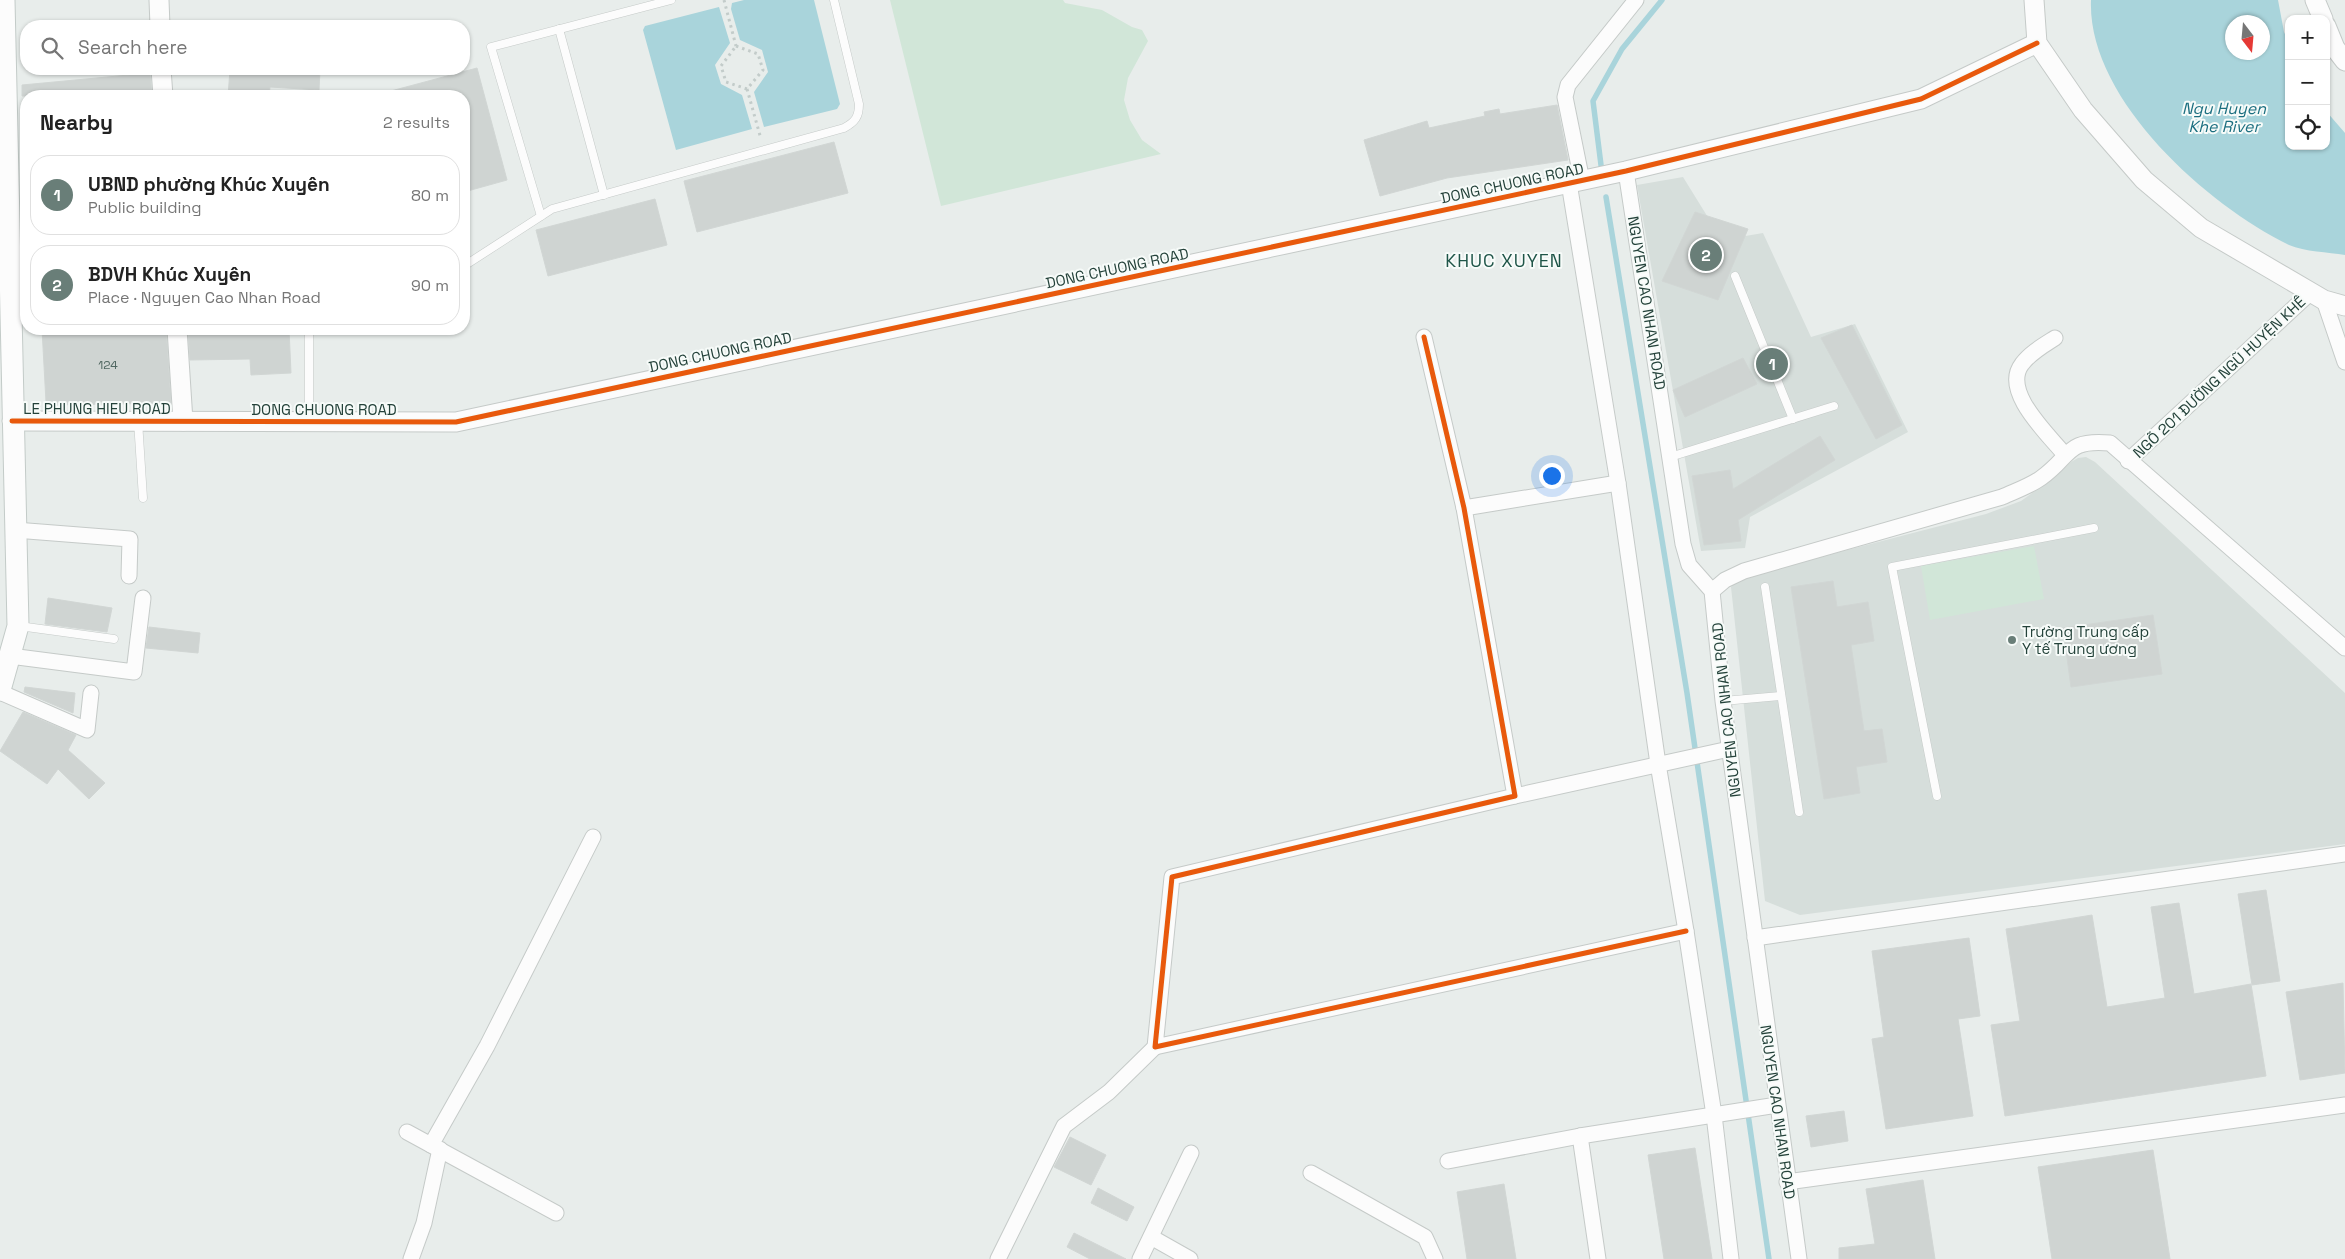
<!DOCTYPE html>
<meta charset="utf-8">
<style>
:root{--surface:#fff;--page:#f2f2f2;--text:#222;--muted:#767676;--line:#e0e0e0;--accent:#697e78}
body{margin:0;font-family:"Space Grotesk",sans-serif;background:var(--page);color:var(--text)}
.controls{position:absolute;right:15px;top:15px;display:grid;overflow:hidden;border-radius:10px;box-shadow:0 1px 4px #0004}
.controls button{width:45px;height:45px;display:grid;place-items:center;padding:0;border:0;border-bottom:1px solid var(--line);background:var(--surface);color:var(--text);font:25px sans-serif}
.compass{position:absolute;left:2225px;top:15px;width:45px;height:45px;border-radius:50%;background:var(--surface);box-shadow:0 1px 4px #0004;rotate:164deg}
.you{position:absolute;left:1551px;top:475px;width:18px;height:18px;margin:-12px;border:4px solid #fff;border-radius:50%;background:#1a73e8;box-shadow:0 0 0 8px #1a73e833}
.badge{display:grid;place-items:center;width:32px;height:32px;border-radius:50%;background:var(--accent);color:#fff;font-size:16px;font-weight:700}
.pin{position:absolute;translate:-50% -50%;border:2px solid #fff;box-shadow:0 1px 5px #0006}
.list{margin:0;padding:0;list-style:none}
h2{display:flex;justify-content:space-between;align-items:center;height:65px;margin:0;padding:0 20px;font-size:21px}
h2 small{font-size:16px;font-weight:400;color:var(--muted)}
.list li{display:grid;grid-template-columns:32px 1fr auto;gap:15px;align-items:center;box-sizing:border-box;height:80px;margin:0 10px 10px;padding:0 10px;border:1px solid var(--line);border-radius:20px}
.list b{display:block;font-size:19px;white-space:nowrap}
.list p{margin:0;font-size:16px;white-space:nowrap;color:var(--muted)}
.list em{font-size:16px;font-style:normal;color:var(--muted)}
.icon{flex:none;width:28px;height:28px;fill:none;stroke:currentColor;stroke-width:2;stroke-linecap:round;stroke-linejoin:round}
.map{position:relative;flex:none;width:2345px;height:1259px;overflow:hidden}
.search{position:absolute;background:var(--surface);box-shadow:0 1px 4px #0004;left:20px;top:20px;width:450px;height:55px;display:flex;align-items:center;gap:12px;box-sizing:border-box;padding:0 18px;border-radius:20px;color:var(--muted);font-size:19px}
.panel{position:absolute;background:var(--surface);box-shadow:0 1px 4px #0004;left:20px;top:90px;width:450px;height:245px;border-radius:20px}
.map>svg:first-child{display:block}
.built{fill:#d6dedb}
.green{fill:#d1e6d8}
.water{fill:#a9d4db;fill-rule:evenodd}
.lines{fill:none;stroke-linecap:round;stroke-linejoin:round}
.stream{stroke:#a9d4db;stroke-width:5.5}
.building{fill:#cfd4d2;stroke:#d1d6d4}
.service-casing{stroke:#c5cac8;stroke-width:9}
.minor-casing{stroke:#c5cac8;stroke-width:17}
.tertiary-casing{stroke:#c5cac8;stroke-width:21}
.secondary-casing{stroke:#c3cbc8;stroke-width:23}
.path{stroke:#c3ccca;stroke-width:3;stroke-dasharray:2.5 4;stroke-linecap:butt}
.service{stroke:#fcfcfc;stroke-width:8}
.minor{stroke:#fcfcfc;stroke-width:15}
.tertiary{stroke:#fcfcfc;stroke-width:19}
.secondary{stroke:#fcfcfc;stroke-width:21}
.cycleway-casing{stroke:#f7fbf9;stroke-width:8}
.cycleway{stroke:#e8590c;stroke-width:5}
.poi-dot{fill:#697e78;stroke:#f7fbf9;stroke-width:2}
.labels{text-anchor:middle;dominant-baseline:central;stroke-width:4;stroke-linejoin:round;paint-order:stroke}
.number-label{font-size:12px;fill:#506761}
.street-label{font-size:15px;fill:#24423a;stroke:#f7fbf9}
.poi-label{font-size:15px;fill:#24423a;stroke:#f7fbf9;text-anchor:start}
.water-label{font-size:16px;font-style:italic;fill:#1c6f80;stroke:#f7fbf9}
.quarter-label{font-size:18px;letter-spacing:1px;fill:#1f5548;stroke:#f7fbf9}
</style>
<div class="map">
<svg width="2345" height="1259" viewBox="0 0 2345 1259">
<rect width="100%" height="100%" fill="#e8edeb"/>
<g class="built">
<path d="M1683 177 1722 240 1763 233 1811 337 1855 324 1908 432 1750 517 1745 548 1701 551 1637 185Z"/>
<path d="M2086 457 2095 462 2345 693V844L1800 915 1765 901 1731 587 1739 578 1986 514 2021 501 2055 477 2071 462 2078 458Z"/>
</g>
<g class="green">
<path d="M890 0H1063L1065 3 1102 10 1132 27 1142 30 1148 41 1128 78 1124 100 1130 120 1142 140 1161 154 941 206Z"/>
<path d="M2034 546 2044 599 1930 620 1921 566Z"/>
</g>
<g class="water">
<path d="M744 0H814L840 104 837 109 764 127 754 92 768 72 762 50 740 40 731 9 732 3Z"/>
<path d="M2091 0H2278L2284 32 2289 43V146H2326V111L2345 133V255C2328 252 2305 252 2289 245 2207 205 2087 99 2091 0ZM2262 22V52H2232V22Z"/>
<path d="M719 7 730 43 715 65 721 84 742 95 752 129 676 150 643 30 645 26Z"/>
</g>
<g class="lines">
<g class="stream">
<path d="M1602 173 1593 101 1622 49 1662 0"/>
<path d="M1606 197 1687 693 1769 1259"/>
</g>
</g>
<g class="building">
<path d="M477 68 507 180 464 192V96H391V91Z"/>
<path d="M279 69H320L319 90 270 87 269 96H228L230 70 279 72Z"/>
<path d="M150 73 152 96H22V85Z"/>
<path d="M1557 105 1568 160 1447 178 1380 196 1364 140 1427 121 1429 128 1485 116 1484 112 1499 109 1500 114Z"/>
<path d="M834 142 848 193 697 232 684 181Z"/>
<path d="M655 199 667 245 548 276 536 230Z"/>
<path d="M1695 212 1748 229 1718 300 1662 281Z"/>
<path d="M1852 325 1902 425 1876 439 1821 338Z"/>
<path d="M42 329H166L171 403 53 405 46 402Z"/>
<path d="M188 329H289L291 373 251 375 250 359 190 360Z"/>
<path d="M1743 358 1757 384 1685 417 1673 390Z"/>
<path d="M1820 436 1835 460 1738 520 1741 541 1704 545 1692 476 1730 470 1733 489Z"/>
<path d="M1833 581 1837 607 1868 602 1874 641 1851 645 1864 731 1882 729 1887 762 1856 767 1860 793 1824 799 1791 587Z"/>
<path d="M48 598 112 608 107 632 45 624Z"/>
<path d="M2153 615 2162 674 2071 687 2063 628Z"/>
<path d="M149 627 200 633 198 653 146 648Z"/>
<path d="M25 687 75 693 73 713 24 692Z"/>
<path d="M23 712 76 735 68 750 105 783 89 799 58 769 47 784 0 751Z"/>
<path d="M2266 890 2280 981 2252 985 2238 894Z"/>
<path d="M2179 903 2194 994 2251 984 2266 1076 2005 1116 1991 1025 2020 1021 2006 929 2092 915 2107 1007 2165 998 2151 907Z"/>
<path d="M1969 938 1980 1016 1958 1019 1973 1116 1886 1129 1872 1039 1884 1037 1872 951Z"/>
<path d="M2343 983 2345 1073 2300 1080 2286 992Z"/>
<path d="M1844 1111 1848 1141 1811 1147 1806 1116Z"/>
<path d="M1070 1137 1106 1155 1091 1185 1054 1167Z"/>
<path d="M1695 1148 1712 1259H1664L1648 1155Z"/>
<path d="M2153 1150 2170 1259H2052L2038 1167Z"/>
<path d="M1923 1180 1935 1259H1839V1248L1875 1244 1866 1189Z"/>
<path d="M1504 1184 1516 1259H1467L1457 1192Z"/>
<path d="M1098 1188 1134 1207 1127 1221 1091 1203Z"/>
<path d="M1074 1233 1126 1259H1090L1067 1247Z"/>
</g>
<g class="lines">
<defs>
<g id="service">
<path d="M559 29 604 195"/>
<path d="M541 216 491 47 671 0"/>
<path d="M464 266 552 209 844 128C855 122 859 117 859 104L834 0"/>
<path d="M1735 276 1793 419"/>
<path d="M138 421 143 498"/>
<path d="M309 421V329"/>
<path d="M1670 457 1834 406"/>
<path d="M1765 587 1799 812"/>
<path d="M19 626 114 639"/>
<path d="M1723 701 1781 696"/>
<path d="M1937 796 1892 567 2094 528"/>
</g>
<g id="minor">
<path d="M1626 171 1683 544 1689 565 1712 591 1723 701 1799 1259"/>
<path d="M1582 181 1565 97 1568 85 1636 0"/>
<path d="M1569 183 1618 483 1658 764 1686 931 1714 1115 1731 1259"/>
<path d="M2324 300 2345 362"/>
<path d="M1424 337 1464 508 1515 796 1172 877 1155 1047 1686 931"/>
<path d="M2055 338C2044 345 2030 353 2022 364 2001 391 2048 434 2065 455"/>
<path d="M2128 461 2310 293"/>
<path d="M1464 508 1618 483"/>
<path d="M15 530 130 539 129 576"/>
<path d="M1712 591 1725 580 1744 571 2002 497C2015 491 2030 486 2041 478 2072 456 2065 439 2110 443L2345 648"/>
<path d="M10 656 134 672 143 598"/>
<path d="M0 692 87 730 91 693"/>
<path d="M1515 796 1729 749"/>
<path d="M1755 938 2345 854"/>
<path d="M407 1132 556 1213"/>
<path d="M1580 1136 1598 1259"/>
<path d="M431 1145 487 1046 593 837"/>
<path d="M1448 1161 1580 1136 1777 1105"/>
<path d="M1311 1173 1425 1237 1435 1259"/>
<path d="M1787 1182 2345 1105"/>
<path d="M1151 1237 1190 1259"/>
<path d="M411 1259 424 1223 440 1149"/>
<path d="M998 1259 1064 1126 1109 1092 1155 1047"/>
<path d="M1140 1259 1191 1153"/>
</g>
<g id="tertiary">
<path d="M159 0 160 26"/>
<path d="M2034 0 2037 43 2083 110 2144 180 2201 228 2324 300 2345 306"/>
<path d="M2315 0 2323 19"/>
<path d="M2326 26 2335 48 2345 61"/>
<path d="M161 69 163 96"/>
<path d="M177 329 183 421"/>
<path d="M12 421 456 422 1626 171 1921 99 2037 43"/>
</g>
<path id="secondary" d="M0 690 18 626 4 0"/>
</defs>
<use href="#service" class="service-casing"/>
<use href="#minor" class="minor-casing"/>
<use href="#tertiary" class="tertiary-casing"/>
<use href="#secondary" class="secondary-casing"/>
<g class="path">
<path d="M724 0 736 46"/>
<path d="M736 46 758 54 763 70 747 89 726 82 721 66Z"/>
<path d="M747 89 761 139"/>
</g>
<use href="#service" class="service"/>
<use href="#minor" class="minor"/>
<use href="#tertiary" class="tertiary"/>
<use href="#secondary" class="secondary"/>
<defs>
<g id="cycleway">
<path d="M1424 337 1464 508 1515 796 1172 877 1155 1047 1686 931"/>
<path d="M12 421 456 422 1626 171 1921 99 2037 43"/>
</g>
</defs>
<use href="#cycleway" class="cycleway-casing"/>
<use href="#cycleway" class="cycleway"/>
</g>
<circle class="poi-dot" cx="2012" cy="640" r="5"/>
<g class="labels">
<g class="number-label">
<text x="108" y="365">124</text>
</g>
<g class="street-label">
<text transform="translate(1512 183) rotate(-12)">DONG CHUONG ROAD</text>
<text transform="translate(1117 268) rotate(-12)">DONG CHUONG ROAD</text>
<text transform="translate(1647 303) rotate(81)">NGUYEN CAO NHAN ROAD</text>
<text transform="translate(720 352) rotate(-12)">DONG CHUONG ROAD</text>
<text transform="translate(2219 377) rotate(-43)">NGÕ 201 ĐƯỜNG NGŨ HUYỆN KHÊ</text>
<text x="97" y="408">LE PHUNG HIEU ROAD</text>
<text x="324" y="409">DONG CHUONG ROAD</text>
<text transform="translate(1726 710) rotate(-96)">NGUYEN CAO NHAN ROAD</text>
<text transform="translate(1778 1112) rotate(82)">NGUYEN CAO NHAN ROAD</text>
</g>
<g class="poi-label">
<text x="2022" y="631">Trường Trung cấp<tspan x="2022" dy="17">Y tế Trung ương</tspan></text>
</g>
<g class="water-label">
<text x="2224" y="108">Ngu Huyen<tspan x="2224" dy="18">Khe River</tspan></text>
</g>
<g class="quarter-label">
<text x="1504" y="260">KHUC XUYEN</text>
</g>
</g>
</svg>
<div class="controls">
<button>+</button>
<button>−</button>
<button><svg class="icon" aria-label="locate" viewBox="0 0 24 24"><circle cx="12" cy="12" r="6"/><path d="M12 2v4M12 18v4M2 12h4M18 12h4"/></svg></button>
</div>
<svg class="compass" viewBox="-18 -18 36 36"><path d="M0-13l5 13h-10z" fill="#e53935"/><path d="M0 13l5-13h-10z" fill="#767676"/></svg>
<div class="you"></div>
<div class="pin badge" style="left:1772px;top:364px">1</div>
<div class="pin badge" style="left:1706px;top:255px">2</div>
<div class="search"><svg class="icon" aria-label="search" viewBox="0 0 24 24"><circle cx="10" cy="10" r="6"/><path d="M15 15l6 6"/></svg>Search here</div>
<section class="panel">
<h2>Nearby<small>2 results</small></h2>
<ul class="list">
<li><span class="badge">1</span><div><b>UBND phường Khúc Xuyên</b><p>Public building</p></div><em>80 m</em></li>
<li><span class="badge">2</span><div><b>BDVH Khúc Xuyên</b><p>Place · Nguyen Cao Nhan Road</p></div><em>90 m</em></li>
</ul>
</section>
</div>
